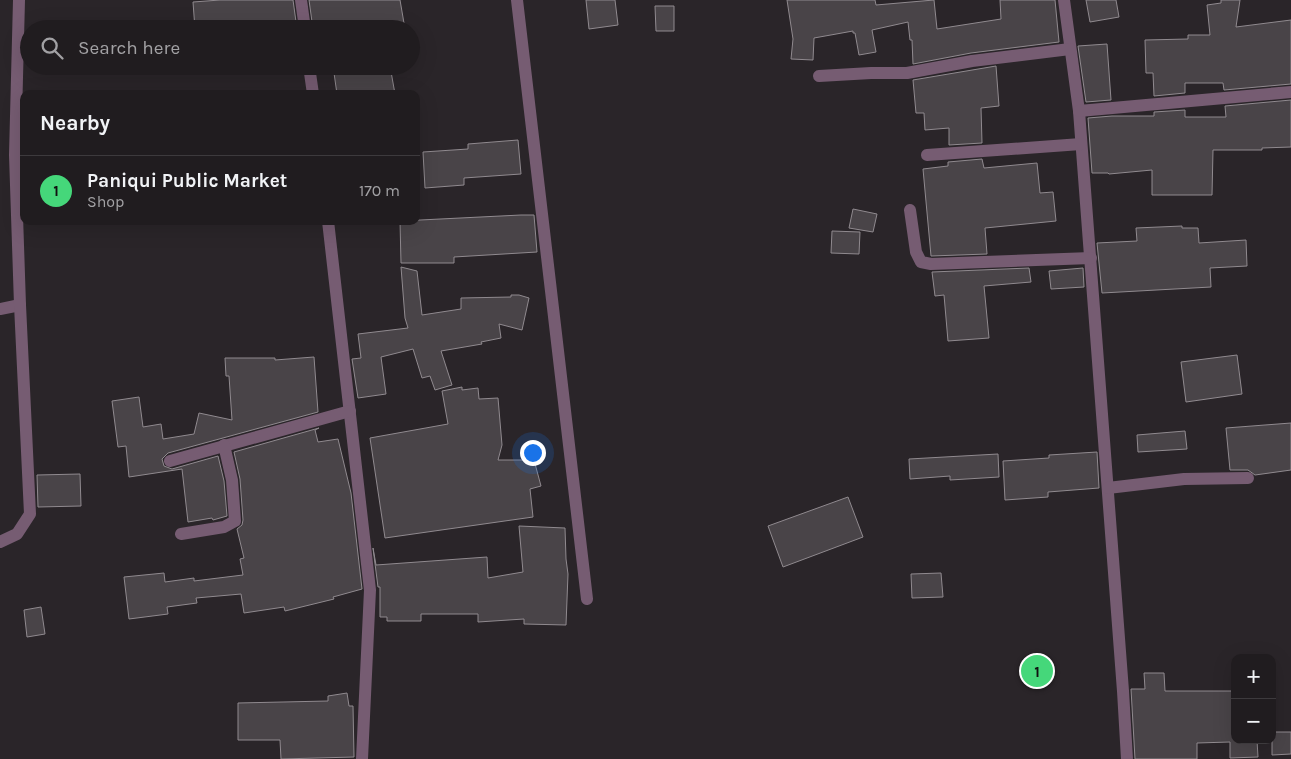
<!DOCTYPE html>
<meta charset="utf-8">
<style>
:root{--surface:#201c1f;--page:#282528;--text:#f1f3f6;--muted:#a2a1a4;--line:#3d3a3d;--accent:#45d77a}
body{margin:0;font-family:Karla,sans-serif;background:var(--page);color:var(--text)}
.controls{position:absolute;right:15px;bottom:15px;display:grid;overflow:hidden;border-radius:10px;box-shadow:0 5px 20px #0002}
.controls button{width:45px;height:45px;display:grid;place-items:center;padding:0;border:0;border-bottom:1px solid var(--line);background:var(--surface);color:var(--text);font:25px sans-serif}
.you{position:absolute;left:532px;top:452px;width:18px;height:18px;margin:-12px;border:4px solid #fff;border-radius:50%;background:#1a73e8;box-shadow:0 0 0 8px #1a73e833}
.badge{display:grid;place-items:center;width:32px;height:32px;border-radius:50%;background:var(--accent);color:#111;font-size:16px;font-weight:700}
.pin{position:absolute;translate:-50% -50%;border:2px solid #fff;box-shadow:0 1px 5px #0006}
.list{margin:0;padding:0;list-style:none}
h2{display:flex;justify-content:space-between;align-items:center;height:65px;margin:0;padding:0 20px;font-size:21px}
h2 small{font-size:16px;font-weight:400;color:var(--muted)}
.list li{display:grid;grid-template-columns:32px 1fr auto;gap:15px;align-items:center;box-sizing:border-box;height:70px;padding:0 20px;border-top:1px solid var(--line)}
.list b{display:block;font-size:19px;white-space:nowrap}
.list p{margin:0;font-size:16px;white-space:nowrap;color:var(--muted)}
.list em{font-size:16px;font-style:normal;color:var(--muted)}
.icon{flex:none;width:28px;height:28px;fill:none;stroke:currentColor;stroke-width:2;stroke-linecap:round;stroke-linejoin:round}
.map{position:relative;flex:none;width:1291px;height:759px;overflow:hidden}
.search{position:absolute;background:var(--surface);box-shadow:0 5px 20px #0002;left:20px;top:20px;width:400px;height:55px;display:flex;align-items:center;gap:12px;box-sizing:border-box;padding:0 18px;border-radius:28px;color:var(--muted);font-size:19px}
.panel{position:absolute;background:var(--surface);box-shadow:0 5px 20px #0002;left:20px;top:90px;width:400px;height:135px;border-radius:10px}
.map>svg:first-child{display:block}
.building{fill:#494448;stroke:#908a8f}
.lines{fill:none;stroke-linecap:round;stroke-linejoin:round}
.minor{stroke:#765c72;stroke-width:12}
</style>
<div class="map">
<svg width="1291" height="759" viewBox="0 0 1291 759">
<rect width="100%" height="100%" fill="#2a2529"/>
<g class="building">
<path d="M220 0H293L297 29H195L193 2Z"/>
<path d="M309 0H400L405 29H313Z"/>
<path d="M586 0H615L618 25 589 29Z"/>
<path d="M787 0H875L876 5 934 0 937 29 1001 19 1000 0H1055L1059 42 971 53 913 64 912 40H910L908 22 872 30 876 52 859 55 855 33H853V31L814 38 813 60 791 59 793 39Z"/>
<path d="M1086 0H1116L1119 17 1090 22Z"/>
<path d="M1221 0H1240L1236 27 1291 20V84L1224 90 1223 83H1185V93L1154 96 1153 73H1146L1145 40 1188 39V35H1210L1207 5 1221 3Z"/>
<path d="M655 6H674V31H656Z"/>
<path d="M1107 44 1111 100 1086 102 1078 46Z"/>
<path d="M333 66H390L395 94H337Z"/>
<path d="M996 66 999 106 981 108 982 143 949 145V128L925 130 924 113H916L913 80Z"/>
<path d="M1291 100V147L1262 148V150H1213L1212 195H1152V170L1109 174 1108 173H1092L1088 118 1112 116H1154V112L1185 110V117H1226L1225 106Z"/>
<path d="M518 140 521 174 464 178V185L425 188 423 152 468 149V144Z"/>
<path d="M982 159 984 168 1037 163 1040 193 1053 192 1056 221 985 228 987 254 931 256 923 169 948 166V162Z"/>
<path d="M853 209 877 214 873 232 849 228Z"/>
<path d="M521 215H534L537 252 454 257V263H401L400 221Z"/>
<path d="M1182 226V228H1198L1199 243 1246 240 1247 266 1210 268 1211 287 1102 293 1097 243 1137 241 1136 228Z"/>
<path d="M832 231 860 232 859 254 831 253Z"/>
<path d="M401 267 417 271 422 315 461 309V298L511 297V295H519L529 298 522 330 499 324 501 338 481 342 482 344 441 351 452 385 435 390 430 376 422 378 413 349 381 357 386 394 358 398 352 359 361 358 358 334 408 328 405 318Z"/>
<path d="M1029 268 1031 282 984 286 989 338 948 341 944 295 935 296 932 272Z"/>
<path d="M1083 268 1084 287 1051 289 1049 271Z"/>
<path d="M1237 355 1242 394 1186 402 1181 362Z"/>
<path d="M314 357 318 412 168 453 162 459 164 466 172 469 218 456 224 481 227 516 213 520 212 518 188 522 182 469 129 477 126 446 118 447 112 401 139 397 143 427 161 424 163 439 194 434 199 413 232 420 229 376H226L225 358H275V360Z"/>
<path d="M462 387V390L478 388 479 399 498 398 502 445 498 460H534L541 486 530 489 533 517 385 538 370 438 448 424 442 391Z"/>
<path d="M1291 423V470L1255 475 1248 470H1230L1226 428Z"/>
<path d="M319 428 315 430 318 442 338 439 351 493 362 589 333 597 334 599 285 611 284 607 244 613 241 594 196 598 197 603 167 607 168 614 129 619 124 577 164 573 165 582 194 578V581L243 575 240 559 244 558 237 529 242 525 243 520 240 479 234 452Z"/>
<path d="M1185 431 1187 449 1138 452 1137 435Z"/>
<path d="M1097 452 1099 488 1048 492V497L1005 500 1003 461 1049 458V455Z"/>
<path d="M998 454 999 477 950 480V476L910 479 909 459Z"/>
<path d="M80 474 81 506 38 507 37 475Z"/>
<path d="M848 497 863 537 783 567 768 526Z"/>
<path d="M519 526 565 528 566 559 568 574 566 625 524 624V619L478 622V614H421V621H387V617H380V587H378L373 548 376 565 487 557 488 578 523 572Z"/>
<path d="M941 573 943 597 912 598 911 574Z"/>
<path d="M41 607 45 634 27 637 24 610Z"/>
<path d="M1144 673H1164L1165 691H1235V740H1257L1258 757 1230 758V742L1197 743V759H1135L1131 689H1145Z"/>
<path d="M347 693 349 706H353L354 757 281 759 280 740H238V703L328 701V696Z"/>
<path d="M1272 732H1291V754L1272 755Z"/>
</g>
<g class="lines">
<g class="minor">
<path d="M301 0 305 29"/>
<path d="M517 0 587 599"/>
<path d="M1064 0 1079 111 1123 691 1127 759"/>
<path d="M309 66 313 94"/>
<path d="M819 76 871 73H907L972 61 1070 49"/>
<path d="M1079 111 1291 92"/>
<path d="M927 155 1081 144"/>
<path d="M910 210 916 252 921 262 931 264 1091 258"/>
<path d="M328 221 370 590 362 759"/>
<path d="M0 309 20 305"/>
<path d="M170 461 350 411"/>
<path d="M1108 488 1184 479 1248 478"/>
<path d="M181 534 224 527 235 521 232 480 224 445"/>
<path d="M0 542 17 534 30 514 20 305 15 155 19 0"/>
</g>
</g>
</svg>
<div class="controls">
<button>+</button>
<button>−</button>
</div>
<div class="you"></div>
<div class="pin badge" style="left:1037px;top:671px">1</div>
<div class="search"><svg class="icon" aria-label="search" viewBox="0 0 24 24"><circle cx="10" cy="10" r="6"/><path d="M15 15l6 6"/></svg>Search here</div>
<section class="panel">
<h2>Nearby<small></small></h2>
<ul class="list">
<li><span class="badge">1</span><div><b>Paniqui Public Market</b><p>Shop</p></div><em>170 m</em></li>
</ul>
</section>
</div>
